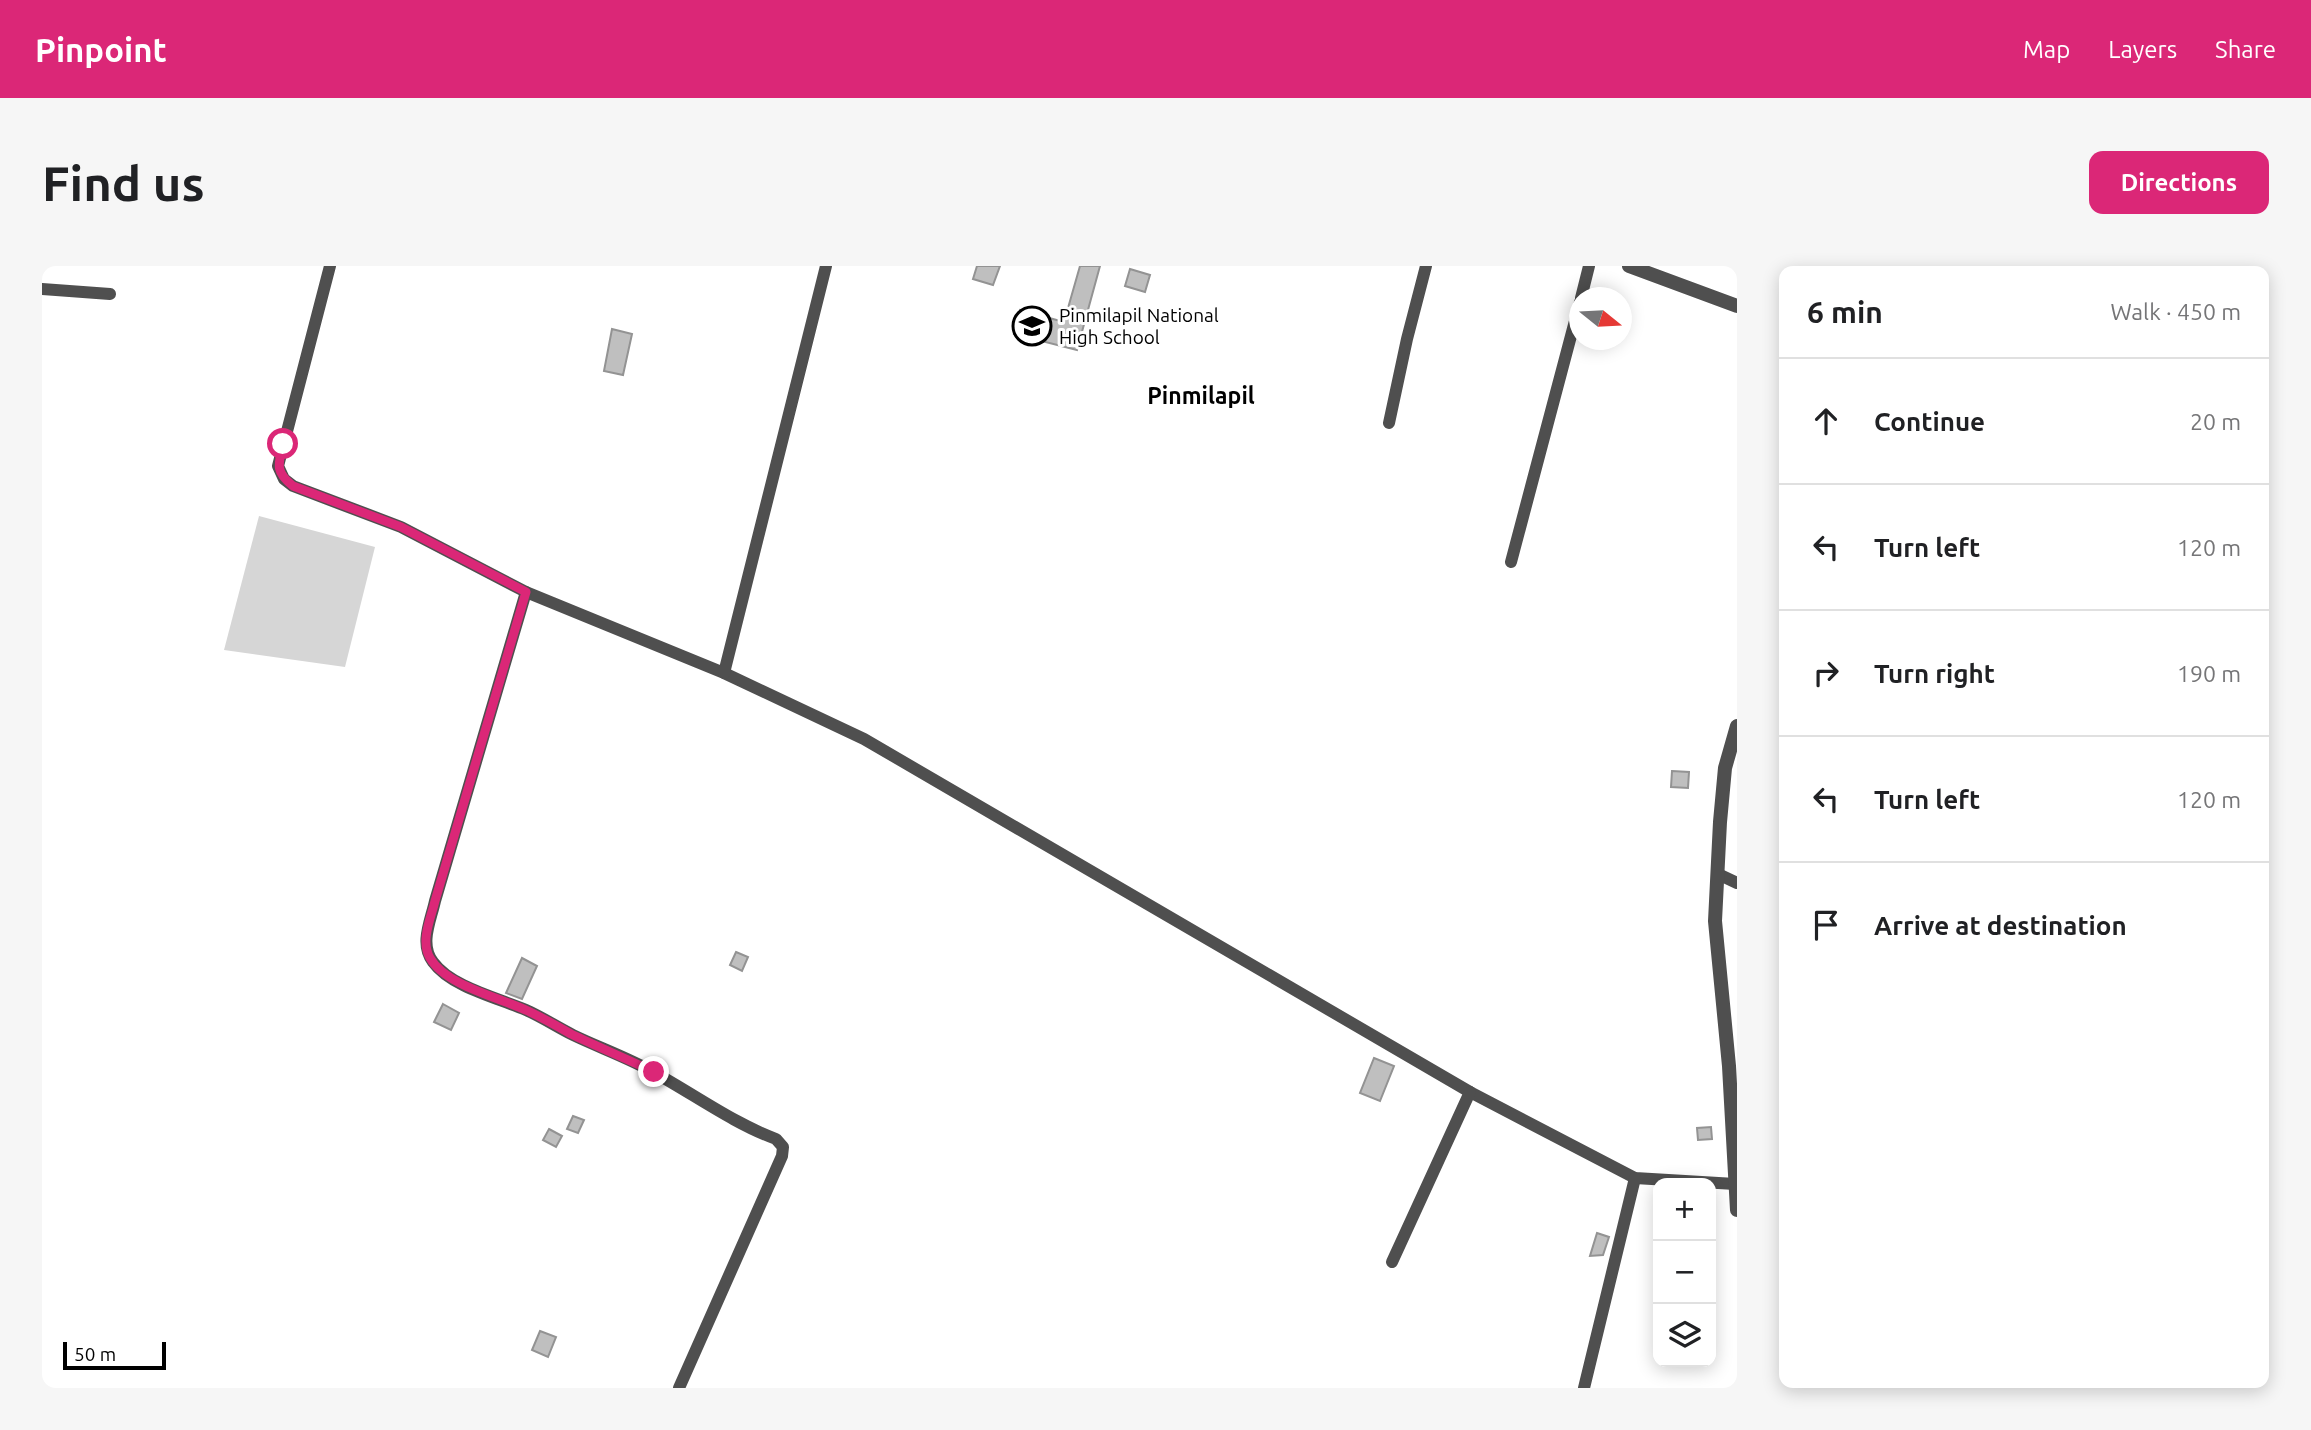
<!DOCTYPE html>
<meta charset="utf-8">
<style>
:root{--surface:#fff;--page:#f6f6f6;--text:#202124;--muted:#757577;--line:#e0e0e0;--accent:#db2777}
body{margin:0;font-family:Ubuntu,sans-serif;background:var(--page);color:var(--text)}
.controls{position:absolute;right:21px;bottom:21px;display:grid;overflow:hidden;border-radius:14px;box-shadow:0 4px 18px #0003}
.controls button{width:63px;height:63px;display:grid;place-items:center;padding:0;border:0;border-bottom:2px solid var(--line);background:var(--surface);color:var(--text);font:35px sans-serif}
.compass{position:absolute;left:1527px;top:21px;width:63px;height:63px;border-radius:50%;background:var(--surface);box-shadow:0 4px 18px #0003;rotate:108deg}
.scale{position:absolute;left:21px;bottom:18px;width:103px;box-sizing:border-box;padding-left:7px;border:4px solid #000;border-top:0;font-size:19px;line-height:24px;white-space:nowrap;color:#000;-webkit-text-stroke:5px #fff;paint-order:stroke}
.stop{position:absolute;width:21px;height:21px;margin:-16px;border:5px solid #db2777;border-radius:50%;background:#fff}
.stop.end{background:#db2777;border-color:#fff;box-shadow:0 2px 7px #0008}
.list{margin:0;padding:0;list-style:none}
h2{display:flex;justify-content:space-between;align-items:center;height:91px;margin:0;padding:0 28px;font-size:30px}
h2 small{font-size:23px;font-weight:400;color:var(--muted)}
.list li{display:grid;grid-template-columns:46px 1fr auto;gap:21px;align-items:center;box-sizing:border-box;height:126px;padding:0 28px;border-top:2px solid var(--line)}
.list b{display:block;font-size:26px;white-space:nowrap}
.list em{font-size:23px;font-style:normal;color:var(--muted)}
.icon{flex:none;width:38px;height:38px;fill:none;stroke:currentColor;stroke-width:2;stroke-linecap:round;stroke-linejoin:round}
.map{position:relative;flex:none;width:1695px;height:1122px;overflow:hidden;border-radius:14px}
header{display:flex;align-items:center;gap:42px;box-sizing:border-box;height:98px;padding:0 35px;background:var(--accent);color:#fff}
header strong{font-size:33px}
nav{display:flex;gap:38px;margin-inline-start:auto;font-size:24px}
.intro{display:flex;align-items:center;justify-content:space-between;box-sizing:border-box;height:168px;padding:0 42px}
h1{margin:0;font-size:49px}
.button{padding:18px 32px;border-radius:14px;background:var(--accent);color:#fff;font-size:24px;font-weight:700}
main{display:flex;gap:42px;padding:0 42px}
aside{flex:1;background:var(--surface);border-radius:14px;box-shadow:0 4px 18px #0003}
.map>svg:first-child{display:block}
.green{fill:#d6d6d6}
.building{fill:#bfbfbf;stroke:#939393;stroke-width:2}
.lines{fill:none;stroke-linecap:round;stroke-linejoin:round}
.minor{stroke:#4f4f4f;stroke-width:12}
.tertiary{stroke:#4f4f4f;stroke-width:14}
.route{stroke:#db2777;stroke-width:9}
.labels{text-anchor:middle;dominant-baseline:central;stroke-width:6;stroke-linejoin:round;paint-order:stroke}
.poi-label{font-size:19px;fill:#000;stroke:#fff;text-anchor:start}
.quarter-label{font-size:23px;font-weight:bold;fill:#000;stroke:#fff}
</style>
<header>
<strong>Pinpoint</strong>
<nav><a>Map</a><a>Layers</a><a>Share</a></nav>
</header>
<div class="intro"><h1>Find us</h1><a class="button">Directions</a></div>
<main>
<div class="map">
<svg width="1695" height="1122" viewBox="0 0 1695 1122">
<rect width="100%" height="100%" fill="#fff"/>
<path class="green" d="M217 250 333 281 303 401 182 384Z"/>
<g class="building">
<path d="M935 0H958L951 19 931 13Z"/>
<path d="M1038 0H1058L1035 84 972 68 978 44 1022 56Z"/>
<path d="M1088 3 1108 9 1103 26 1083 20Z"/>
<path d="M570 63 590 68 581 109 562 105Z"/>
<path d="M1630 505 1647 506 1646 522 1629 521Z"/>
<path d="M694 686 706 691 700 705 688 699Z"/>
<path d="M480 692 495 700 480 733 464 727Z"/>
<path d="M401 738 417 747 409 764 392 756Z"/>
<path d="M1332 792 1352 800 1338 835 1318 827Z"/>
<path d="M531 850 542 854 536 867 525 863Z"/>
<path d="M1669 861 1670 873 1656 874 1655 862Z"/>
<path d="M507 863 520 870 514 881 501 874Z"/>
<path d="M1555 967 1567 971 1561 989 1548 990Z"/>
<path d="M498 1065 514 1071 506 1091 490 1084Z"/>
</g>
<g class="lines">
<g class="minor">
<path d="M288 0 236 200 242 213 251 220 359 261 484 326 682 407 822 473 1428 826 1593 912 1693 918"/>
<path d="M0 23 68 28"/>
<path d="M1539 32 1547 0"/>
<path d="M1347 157 1365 73 1384 0"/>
<path d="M1469 296 1538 36"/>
<path d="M484 326 393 635C389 654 377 678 391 696 409 721 456 732 484 744 500 751 515 761 531 769 558 782 587 792 613 807 653 829 691 857 734 873L741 881 740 890 637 1122"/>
<path d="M682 407 784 0"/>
<path d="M1676 608 1695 617"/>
<path d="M1350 996 1428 826"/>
<path d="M1542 1122 1593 912"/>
</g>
<g class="tertiary">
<path d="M1587 0 1695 40"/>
<path d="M1695 460 1683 502 1678 556 1673 655 1687 800 1695 944"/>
</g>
</g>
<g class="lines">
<path class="route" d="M241 178C236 199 233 206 251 220L359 261 484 326 393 635C389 652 378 675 388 692 404 720 459 732 486 745 501 752 515 760 529 768 556 781 585 793 612 806"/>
</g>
<defs>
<symbol id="school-ring" viewBox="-11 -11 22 22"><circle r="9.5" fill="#fff" stroke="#000" stroke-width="1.5"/><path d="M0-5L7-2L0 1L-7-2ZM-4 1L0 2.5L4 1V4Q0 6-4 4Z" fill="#000"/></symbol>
</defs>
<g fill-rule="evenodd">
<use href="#school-ring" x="968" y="38" width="44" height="44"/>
</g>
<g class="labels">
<g class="poi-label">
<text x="1017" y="49">Pinmilapil National<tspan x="1017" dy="22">High School</tspan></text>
</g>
<g class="quarter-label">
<text x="1159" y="129">Pinmilapil</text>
</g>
</g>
</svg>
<div class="controls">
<button>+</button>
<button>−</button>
<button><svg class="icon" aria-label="layers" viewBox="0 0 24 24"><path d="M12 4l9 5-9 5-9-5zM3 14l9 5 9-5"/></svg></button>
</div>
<svg class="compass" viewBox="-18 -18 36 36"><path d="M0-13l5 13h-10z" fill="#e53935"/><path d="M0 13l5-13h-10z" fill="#757577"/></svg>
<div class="scale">50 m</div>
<div class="stop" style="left:241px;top:178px"></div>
<div class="stop end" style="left:612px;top:806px"></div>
</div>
<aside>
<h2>6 min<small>Walk · 450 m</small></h2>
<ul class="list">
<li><svg class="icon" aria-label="ahead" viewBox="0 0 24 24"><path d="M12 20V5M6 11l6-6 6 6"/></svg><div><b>Continue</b></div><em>20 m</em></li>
<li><svg class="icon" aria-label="left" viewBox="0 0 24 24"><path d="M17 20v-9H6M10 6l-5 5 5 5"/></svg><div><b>Turn left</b></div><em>120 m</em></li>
<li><svg class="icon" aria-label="right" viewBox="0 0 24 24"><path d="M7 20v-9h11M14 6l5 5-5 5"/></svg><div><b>Turn right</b></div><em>190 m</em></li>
<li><svg class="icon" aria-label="left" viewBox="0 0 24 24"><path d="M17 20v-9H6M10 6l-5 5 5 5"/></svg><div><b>Turn left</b></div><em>120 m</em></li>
<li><svg class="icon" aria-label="arrive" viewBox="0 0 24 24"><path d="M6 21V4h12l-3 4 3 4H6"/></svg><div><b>Arrive at destination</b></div></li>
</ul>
</aside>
</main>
